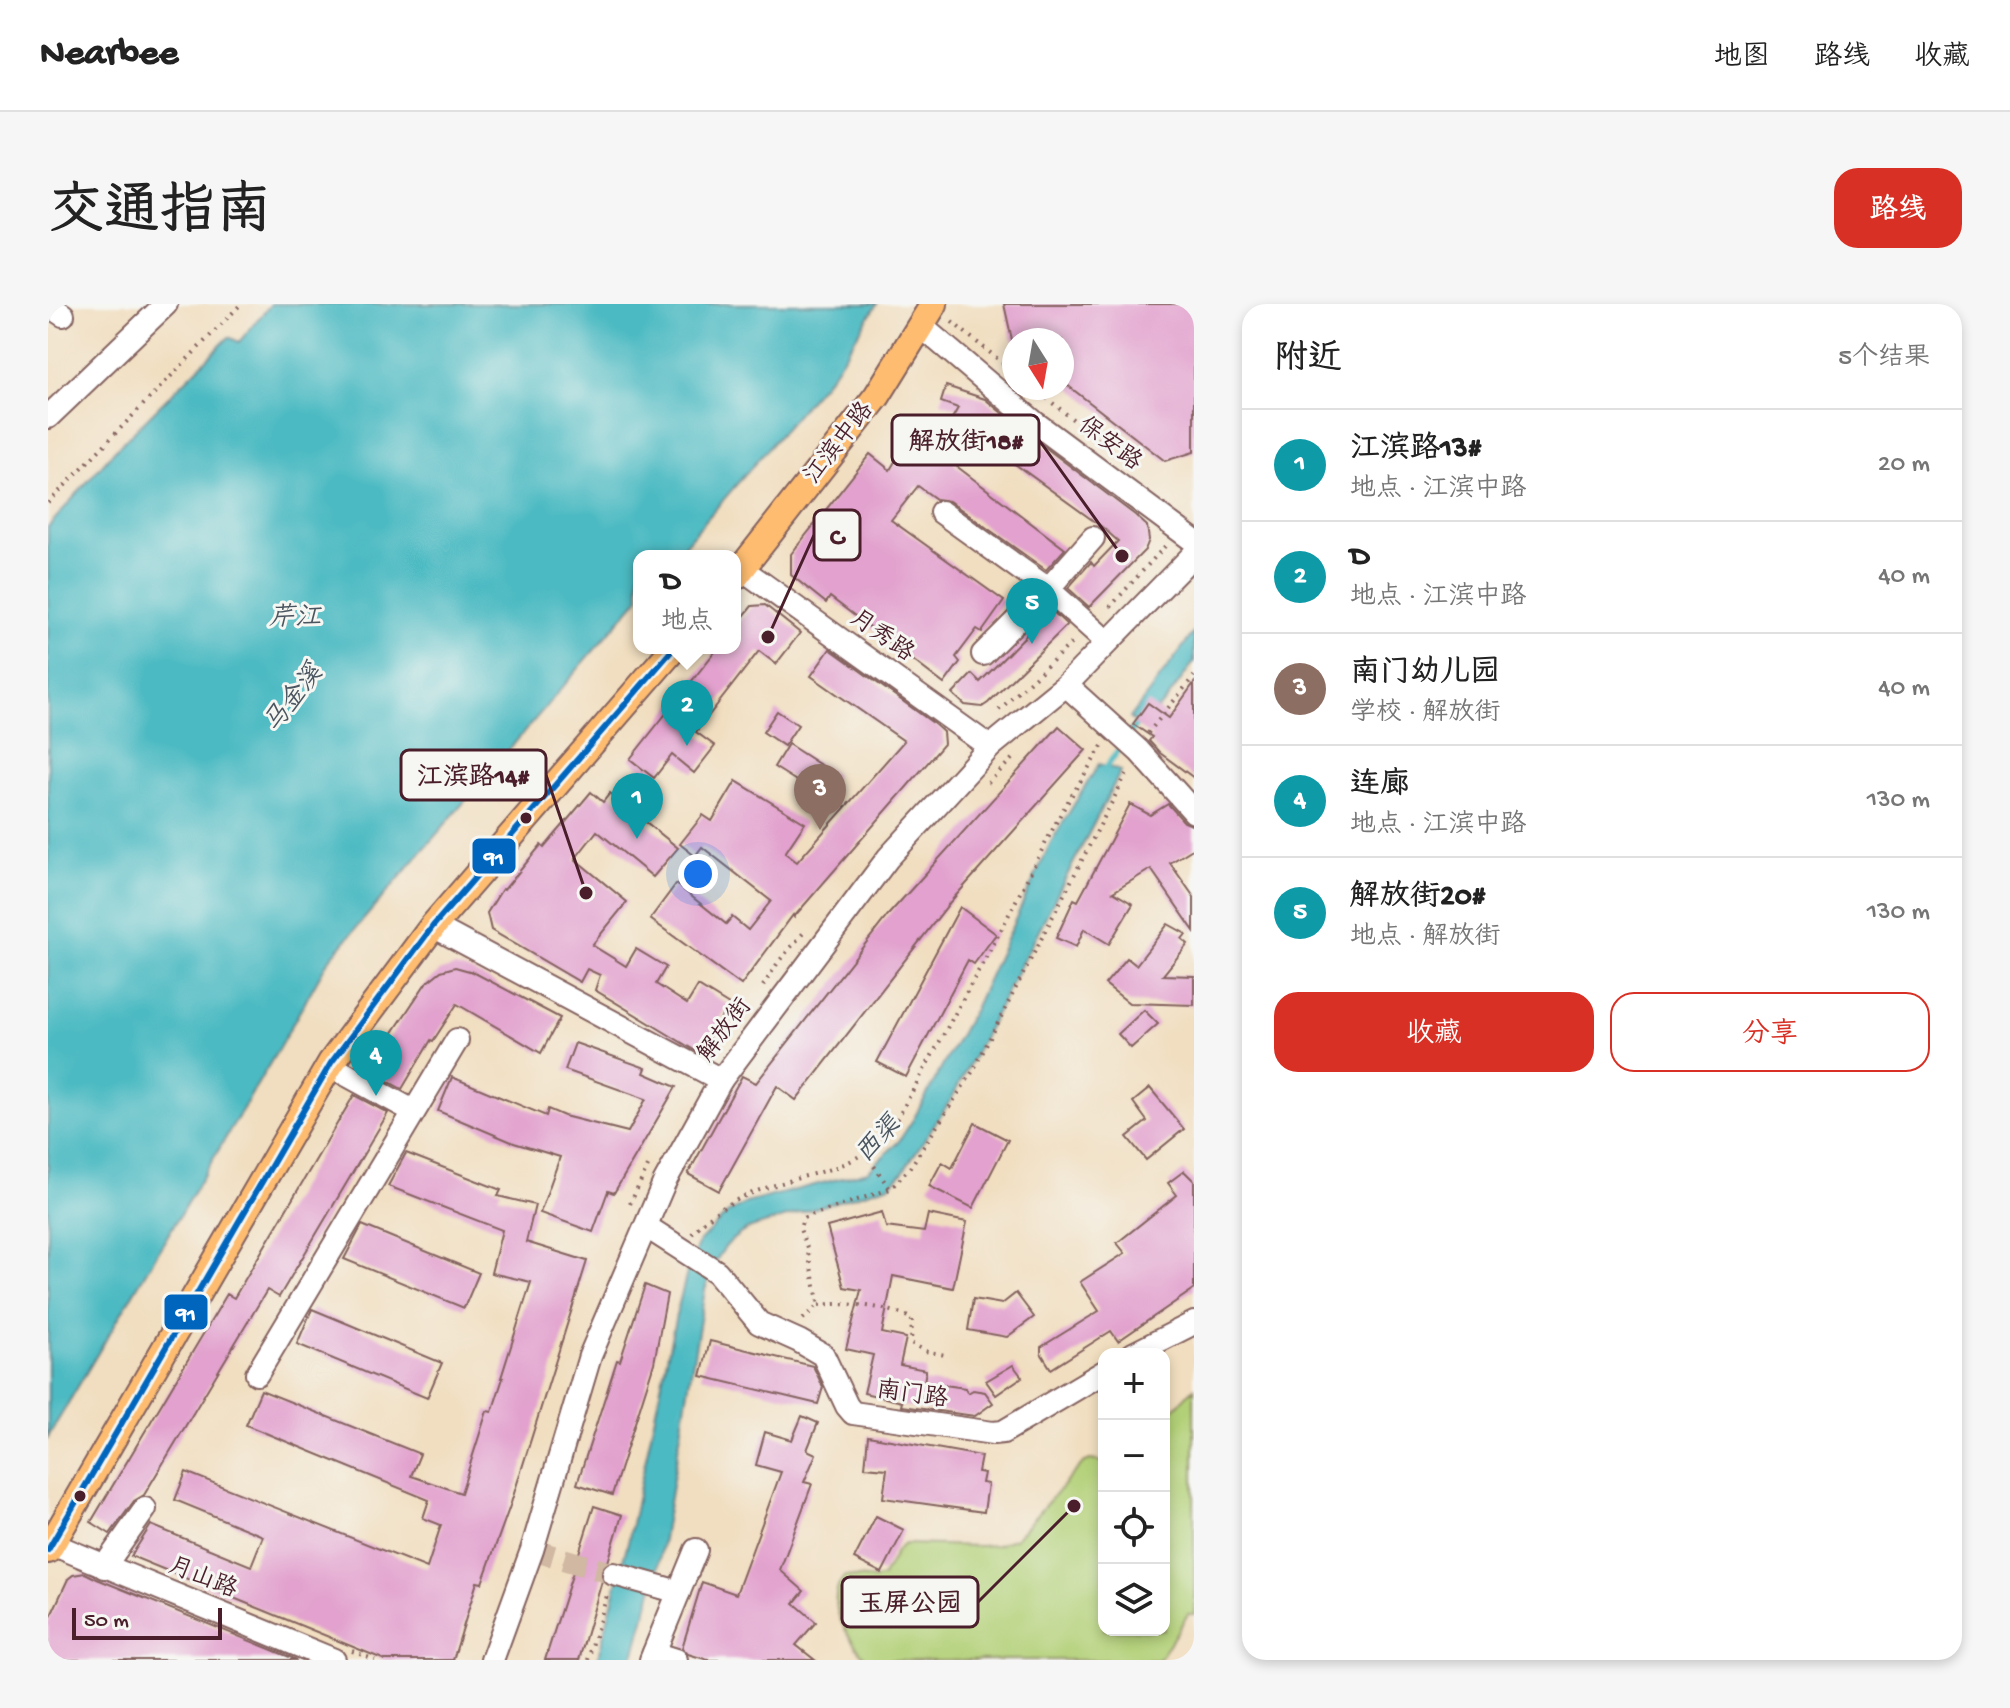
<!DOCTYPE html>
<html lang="zh">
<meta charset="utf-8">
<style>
:root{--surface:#fff;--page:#f6f6f6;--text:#222;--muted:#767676;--line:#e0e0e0;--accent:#d93025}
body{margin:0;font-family:"Gochi Hand","LXGW WenKai TC",sans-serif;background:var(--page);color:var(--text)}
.controls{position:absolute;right:24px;bottom:24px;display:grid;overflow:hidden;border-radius:16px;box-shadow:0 4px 12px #0003}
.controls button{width:72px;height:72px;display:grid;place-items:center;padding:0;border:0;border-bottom:2px solid var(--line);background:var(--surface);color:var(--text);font:40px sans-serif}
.compass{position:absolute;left:954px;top:24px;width:72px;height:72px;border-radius:50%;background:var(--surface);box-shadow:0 4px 12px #0003;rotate:169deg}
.scale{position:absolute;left:24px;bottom:20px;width:150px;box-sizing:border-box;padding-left:8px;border:4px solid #4a1f2b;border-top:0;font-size:22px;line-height:28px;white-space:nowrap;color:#4a1f2b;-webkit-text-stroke:6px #f6f6f2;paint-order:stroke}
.you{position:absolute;left:650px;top:570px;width:28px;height:28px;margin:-20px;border:6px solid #fff;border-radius:50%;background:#1a73e8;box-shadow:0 0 0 12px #1a73e833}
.badge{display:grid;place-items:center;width:52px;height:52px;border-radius:50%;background:var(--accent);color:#fff;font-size:26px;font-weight:700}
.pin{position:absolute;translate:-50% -66px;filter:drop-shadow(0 2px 4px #0008)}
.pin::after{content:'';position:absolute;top:42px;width:28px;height:24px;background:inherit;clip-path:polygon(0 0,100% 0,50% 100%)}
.popup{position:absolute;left:585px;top:246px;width:108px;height:104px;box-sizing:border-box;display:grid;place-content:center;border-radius:16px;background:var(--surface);filter:drop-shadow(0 2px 6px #0005);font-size:26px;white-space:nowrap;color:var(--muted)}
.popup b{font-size:30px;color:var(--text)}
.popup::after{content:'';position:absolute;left:50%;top:100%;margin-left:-16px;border:16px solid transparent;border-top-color:var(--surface)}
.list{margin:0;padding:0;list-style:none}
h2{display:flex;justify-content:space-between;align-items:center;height:104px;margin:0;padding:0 32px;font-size:34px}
h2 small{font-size:26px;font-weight:400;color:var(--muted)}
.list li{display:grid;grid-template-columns:52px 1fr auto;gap:24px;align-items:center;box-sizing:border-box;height:112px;padding:0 32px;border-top:2px solid var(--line)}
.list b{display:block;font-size:30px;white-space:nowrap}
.list p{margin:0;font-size:26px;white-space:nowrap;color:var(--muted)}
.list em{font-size:26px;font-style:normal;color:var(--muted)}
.actions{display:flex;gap:16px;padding:24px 32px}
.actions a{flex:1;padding:18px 0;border:2px solid var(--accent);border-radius:24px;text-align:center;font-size:28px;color:var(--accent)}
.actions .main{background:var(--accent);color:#fff}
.icon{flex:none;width:44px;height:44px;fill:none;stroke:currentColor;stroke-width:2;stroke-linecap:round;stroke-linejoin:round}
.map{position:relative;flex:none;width:1146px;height:1356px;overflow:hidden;border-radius:24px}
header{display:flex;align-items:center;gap:48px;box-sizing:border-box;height:112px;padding:0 40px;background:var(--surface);border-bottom:2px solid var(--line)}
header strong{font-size:38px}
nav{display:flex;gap:44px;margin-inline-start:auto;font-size:28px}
.intro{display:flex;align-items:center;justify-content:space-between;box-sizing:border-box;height:192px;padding:0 48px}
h1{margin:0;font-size:56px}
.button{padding:20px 36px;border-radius:24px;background:var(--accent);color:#fff;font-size:28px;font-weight:700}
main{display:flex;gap:48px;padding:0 48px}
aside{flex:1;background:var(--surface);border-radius:24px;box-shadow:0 4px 12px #0003}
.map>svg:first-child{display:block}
.green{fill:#b2d077;stroke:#7e7851;stroke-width:2}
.water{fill:#4bbac2;stroke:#4a6c76;stroke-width:2}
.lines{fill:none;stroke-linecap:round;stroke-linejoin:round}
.stream{stroke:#4bbac2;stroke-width:6}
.building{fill:#e2a1ce}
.minor-tunnel{stroke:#d0b8a2;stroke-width:22;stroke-dasharray:22 11;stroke-linecap:butt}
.minor-casing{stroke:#84625f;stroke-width:26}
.major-casing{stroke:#84625f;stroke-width:30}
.path{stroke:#84625f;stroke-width:4;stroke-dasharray:2 6;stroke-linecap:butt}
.minor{stroke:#fff;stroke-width:22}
.major{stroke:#fdbc70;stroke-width:26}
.bus-1-casing{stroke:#f6f6f2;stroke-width:12}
.bus-1{stroke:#0065bd;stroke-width:6}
.bus-dot{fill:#4a1f2b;stroke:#f6f6f2;stroke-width:3}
.labels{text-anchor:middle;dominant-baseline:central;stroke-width:6;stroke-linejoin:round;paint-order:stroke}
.street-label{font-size:24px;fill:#4a1f2b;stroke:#f6f6f2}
.water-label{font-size:26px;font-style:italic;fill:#4a5560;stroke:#f6f6f2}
.leader{fill:none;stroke:#4a1f2b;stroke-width:3}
.callout-dot{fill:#4a1f2b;stroke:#f6f6f2;stroke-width:3}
.callout{fill:#f6f6f2;stroke:#4a1f2b;stroke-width:3}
.callout-label{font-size:26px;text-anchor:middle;font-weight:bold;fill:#4a1f2b}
.line-badge{stroke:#f6f6f2;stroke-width:3}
.badge-label{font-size:22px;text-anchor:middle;font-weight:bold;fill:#fff}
</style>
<header>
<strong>Nearbee</strong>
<nav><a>地图</a><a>路线</a><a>收藏</a></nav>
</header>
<div class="intro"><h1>交通指南</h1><a class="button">路线</a></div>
<main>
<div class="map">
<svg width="1146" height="1356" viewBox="0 0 1146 1356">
<rect width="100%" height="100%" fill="#f6f6f2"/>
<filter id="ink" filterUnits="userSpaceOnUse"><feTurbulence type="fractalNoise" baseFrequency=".0125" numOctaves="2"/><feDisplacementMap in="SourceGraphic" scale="16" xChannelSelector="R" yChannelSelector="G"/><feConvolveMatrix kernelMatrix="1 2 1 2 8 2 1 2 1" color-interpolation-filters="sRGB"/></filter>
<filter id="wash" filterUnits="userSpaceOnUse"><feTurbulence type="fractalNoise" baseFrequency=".006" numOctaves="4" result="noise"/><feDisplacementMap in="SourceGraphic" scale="32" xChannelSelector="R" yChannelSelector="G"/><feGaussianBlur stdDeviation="1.8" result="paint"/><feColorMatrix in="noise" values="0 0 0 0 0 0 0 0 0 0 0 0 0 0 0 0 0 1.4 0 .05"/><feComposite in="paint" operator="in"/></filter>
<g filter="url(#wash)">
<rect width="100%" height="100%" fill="#f1dec0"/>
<path class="green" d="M1146 1084V1310H1140L1111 1356H819C801 1334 773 1297 797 1272L828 1275 835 1273 849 1246 856 1240 931 1242 949 1241 968 1234 1035 1159 1042 1156 1056 1158V1326H1116V1115Z"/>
<g class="water">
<path d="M223 0H829L787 66 627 252H591V294L280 657 231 744 0 1133V223L66 147 181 33 191 38Z"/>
<path d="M1146 328V358L1117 398 1091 422 1082 414Z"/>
<path d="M1051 460 1073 467 904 794 854 869 842 881 700 925C674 938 665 960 657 986L610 1264 588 1345 584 1356H549L581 1234 628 1011 640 965 651 938 679 910 698 899 820 867 851 837 866 814 926 705 1003 538Z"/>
</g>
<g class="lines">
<path class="stream" d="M1055 468 1090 418"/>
</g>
<g id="blocks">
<g class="building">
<path d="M956 0H1146V148L1117 157 1014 77V36H964Z"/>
<path d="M898 82 937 95 978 129 1087 211 1099 222 1101 236 1097 246 1041 303 1020 284 1043 258 1046 262 1070 237 1054 223 924 129 907 161 1017 245 998 266 901 197 888 195 870 182 843 216 956 297 934 328 929 325 908 353 912 358 896 380 782 293 778 299 743 271V250L822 150 842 166 856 142 880 157 910 104 893 98Z"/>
<path d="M717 301 752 329 728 360 711 347 648 428 667 442 646 469 624 451 606 474 582 455 670 344H687V323L704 302Z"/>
<path d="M1001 304 1019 321 940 399 934 403 917 401 905 390 924 370 932 378 992 317 990 315Z"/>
<path d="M782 345 885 419 895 428 896 440 746 613 745 611 693 681 602 615 628 580 678 620 684 613 700 626 723 597 654 543 647 552 632 540 655 511 664 517 688 477 757 519 737 549 749 558 856 437 763 372Z"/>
<path d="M1146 379V474L1112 449 1101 437 1104 433 1085 420 1100 399 1121 414Z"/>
<path d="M729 407 750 421 736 442 715 428Z"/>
<path d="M1011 422 1038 446 903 597 748 796 729 782 671 887 640 870 694 772 708 779 840 611Z"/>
<path d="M740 440 788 471 774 493 726 463Z"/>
<path d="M543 488 555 498 562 489 630 544 605 573 549 527 527 555 579 598 544 641 578 662 588 645 618 663 608 680 639 700 650 682 681 701 651 749 547 686 552 671 539 665 532 678 443 626 439 609 454 585 456 586 493 541 496 544Z"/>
<path d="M1082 500 1102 511 1120 500 1136 518 1146 522V544L1122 559 1146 593V627L1103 565 1065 588 1085 600 1061 640 1036 625 1028 643 1008 634 1026 595 1030 597Z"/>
<path d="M912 603 948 630 926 660 920 656 858 773 829 758Z"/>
<path d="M1120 620 1138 630 1134 635 1140 640 1115 671 1146 672V701L1081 699 1057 680 1079 654 1088 661Z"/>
<path d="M407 663 425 668 512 714 493 749 409 700 385 737 383 736 354 785 320 766 378 679 393 667Z"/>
<path d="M1096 706 1110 720 1083 744 1070 730Z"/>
<path d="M527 739 598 764 596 769 628 783 566 889 560 887 545 928 492 909 512 853 466 839 390 807 404 773 498 812 500 805 516 812 580 828 598 795 517 766Z"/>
<path d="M1102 784 1136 825 1098 856 1079 833 1099 817 1085 798Z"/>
<path d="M306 791 340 809 231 993 219 986 96 1191 86 1197 62 1230 43 1218 179 990 186 994Z"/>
<path d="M927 819 960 836 925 904 881 882 894 858 904 864Z"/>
<path d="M358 849 453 886 450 892 487 901 478 938 539 957 463 1199 434 1279 429 1278 405 1356H337L83 1252 103 1221 203 1262 215 1232 127 1196 138 1168 379 1264 393 1221 375 1214 381 1196 198 1121 213 1086 372 1150 363 1172 413 1189 439 1107 444 1108 455 1074H453L483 978 443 969 454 926 340 882Z"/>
<path d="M1136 867 1146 877V985L1070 1037 1063 1027 1003 1065 993 1049V1043L1051 1007 1032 978 1077 949 1069 939 1129 891 1120 879Z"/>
<path d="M834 908 838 923 876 928 880 910 919 918 905 984 845 972 834 1029 858 1034 852 1061 878 1066 876 1078 917 1084 920 1089 925 1086 937 1088 945 1099 927 1112 853 1102 854 1098 816 1089 825 1051 798 1045 813 986 796 983 779 923Z"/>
<path d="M314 921 431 969 416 1004 296 955Z"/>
<path d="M597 981 619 990 606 1059 564 1191 529 1180 569 1056 572 1057Z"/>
<path d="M968 989 986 1013 959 1033 920 1026 925 995 954 1000Z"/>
<path d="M264 1005 394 1059 379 1094 249 1040Z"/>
<path d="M662 1037 765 1062 775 1083 770 1100 653 1072Z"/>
<path d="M965 1061 974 1073 948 1091 938 1077Z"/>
<path d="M754 1112 770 1119 759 1146 768 1150 756 1178 764 1180 732 1266 756 1287 746 1299 768 1318 748 1341 767 1356H660L640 1350 634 1344 654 1278 688 1290 733 1168 708 1161 717 1128 744 1136Z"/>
<path d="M820 1132 933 1152 930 1168 936 1169 934 1179 940 1180 936 1208 835 1194 839 1165 817 1163Z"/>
<path d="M546 1202 574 1211 560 1258 553 1266 554 1277 531 1356H497Z"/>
<path d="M828 1212 856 1226 834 1269 806 1255Z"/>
<path d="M37 1269 49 1275 249 1356H0V1318L20 1275 25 1271Z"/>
</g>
</g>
</g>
<g filter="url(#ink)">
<use href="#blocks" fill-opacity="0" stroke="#84625f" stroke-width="2"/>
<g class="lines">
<path class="minor-tunnel" d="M484 1246 566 1270"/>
<defs>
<g id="minor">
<path d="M0 1 15 11"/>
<path d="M873 22 986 118 1146 237"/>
<path d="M0 113 118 0"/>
<path d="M893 208 1000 285 1059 338"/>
<path d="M694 265 942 443"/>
<path d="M935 350 1000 285 1045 234"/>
<path d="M1018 381 1091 447 1146 508"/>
<path d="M385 622 673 776"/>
<path d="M281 761 365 807"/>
<path d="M599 923 669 968 711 1019 751 1037 775 1051 799 1102 805 1109 945 1129 955 1128 1056 1068"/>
<path d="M1085 1050 1146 1019"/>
<path d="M209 1070 409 736"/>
<path d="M4 1240 286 1356"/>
<path d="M56 1263 97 1205"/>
<path d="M566 1270 631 1288"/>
<path d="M606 1349 628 1356"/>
<path d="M444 1356 484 1246 542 1052 616 879 673 776 840 554 942 443 1018 381 1146 250"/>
<path d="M603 1356 648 1246"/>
</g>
<g id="major">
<path d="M687 273 829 92 886 0"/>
<path d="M0 1246 283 759 385 622 626 344"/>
</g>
</defs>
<use href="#minor" class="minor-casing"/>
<use href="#major" class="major-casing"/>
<g class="path">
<path d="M904 18 966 68"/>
<path d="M986 84 1064 147"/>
<path d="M0 199 193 0"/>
<path d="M1062 303 1118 241"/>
<path d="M951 406 1027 336"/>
<path d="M1100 429 1146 372"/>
<path d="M940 479 968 451"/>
<path d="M715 682 731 657 758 626"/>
<path d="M817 849 842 885"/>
<path d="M582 900 602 858"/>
<path d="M644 930C676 893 719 883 765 870 783 865 801 860 817 848 829 840 838 829 848 817L954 624 1013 509 1054 442"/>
<path d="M771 1001C796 998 842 1002 864 1015L863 1039 877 1047 897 1051"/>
<path d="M755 1015 771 1001 759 944 752 925 755 914 842 885 861 865 925 767 1081 465"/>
<path d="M304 1347 327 1356"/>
<path d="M540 1356 560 1288"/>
</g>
<use href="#minor" class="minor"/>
<use href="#major" class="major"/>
<defs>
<path id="bus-1" d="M0 1246 283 759 385 622 626 344"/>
</defs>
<use href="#bus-1" class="bus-1-casing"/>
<use href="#bus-1" class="bus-1"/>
</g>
</g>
<g class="bus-dot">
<circle cx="478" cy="514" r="7"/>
<circle cx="32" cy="1192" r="7"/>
</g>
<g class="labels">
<g class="street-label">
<text transform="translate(792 140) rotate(-52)">江滨中路</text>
<text transform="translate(1061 141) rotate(37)">保安路</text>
<text transform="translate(833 333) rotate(35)">月秀路</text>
<text transform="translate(678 727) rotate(-53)">解放街</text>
<text transform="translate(864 1092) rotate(8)">南门路</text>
<text transform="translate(154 1275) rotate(22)">月山路</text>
</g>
<g class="water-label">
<text x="247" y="315">芹江</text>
<text transform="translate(247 396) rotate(-52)">马金溪</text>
<text transform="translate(832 837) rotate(-47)">西渠</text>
</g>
</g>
<path class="leader" d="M1074 252L991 136M720 333L766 231M538 589L498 471M1026 1202L930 1298"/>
<g class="callout-dot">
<circle cx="1074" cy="252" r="8"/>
<circle cx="720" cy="333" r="8"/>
<circle cx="538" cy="589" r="8"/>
<circle cx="1026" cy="1202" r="8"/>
</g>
<g class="callout">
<rect x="844" y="111" width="147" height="50" rx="8"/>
<rect x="766" y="206" width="46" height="50" rx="8"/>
<rect x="353" y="446" width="145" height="50" rx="8"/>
<rect x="794" y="1273" width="136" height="50" rx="8"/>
</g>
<g class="callout-label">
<text x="918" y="145">解放街18#</text>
<text x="789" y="240">C</text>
<text x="425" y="480">江滨路14#</text>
<text x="862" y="1307">玉屏公园</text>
</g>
<g class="line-badge">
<rect x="423" y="533" width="46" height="38" rx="8" fill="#0065bd"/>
<rect x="115" y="989" width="46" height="38" rx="8" fill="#0065bd"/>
</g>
<g class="badge-label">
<text x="446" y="560">91</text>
<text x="138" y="1016">91</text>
</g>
</svg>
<div class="controls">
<button>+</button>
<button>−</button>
<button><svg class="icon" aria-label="locate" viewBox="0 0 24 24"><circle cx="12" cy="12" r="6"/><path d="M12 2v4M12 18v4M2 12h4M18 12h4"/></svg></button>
<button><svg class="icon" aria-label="layers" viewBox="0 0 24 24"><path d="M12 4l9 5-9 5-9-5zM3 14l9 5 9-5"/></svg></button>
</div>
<svg class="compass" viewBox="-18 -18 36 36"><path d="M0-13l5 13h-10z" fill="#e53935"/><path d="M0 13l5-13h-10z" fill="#767676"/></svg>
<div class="scale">50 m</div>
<div class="you"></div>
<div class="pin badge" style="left:589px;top:535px;background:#0f9aa8">1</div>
<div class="pin badge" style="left:639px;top:442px;background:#0f9aa8">2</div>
<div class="popup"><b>D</b>地点</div>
<div class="pin badge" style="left:772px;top:526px;background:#8d6e63">3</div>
<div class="pin badge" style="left:328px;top:792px;background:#0f9aa8">4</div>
<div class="pin badge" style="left:984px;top:340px;background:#0f9aa8">5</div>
</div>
<aside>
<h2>附近<small>5个结果</small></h2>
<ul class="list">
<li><span class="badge" style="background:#0f9aa8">1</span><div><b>江滨路13#</b><p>地点 · 江滨中路</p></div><em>20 m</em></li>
<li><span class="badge" style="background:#0f9aa8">2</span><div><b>D</b><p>地点 · 江滨中路</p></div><em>40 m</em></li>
<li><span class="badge" style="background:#8d6e63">3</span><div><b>南门幼儿园</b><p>学校 · 解放街</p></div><em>40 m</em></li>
<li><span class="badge" style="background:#0f9aa8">4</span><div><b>连廊</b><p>地点 · 江滨中路</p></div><em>130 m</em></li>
<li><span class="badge" style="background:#0f9aa8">5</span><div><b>解放街20#</b><p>地点 · 解放街</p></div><em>130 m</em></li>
</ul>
<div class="actions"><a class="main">收藏</a><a>分享</a></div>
</aside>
</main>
